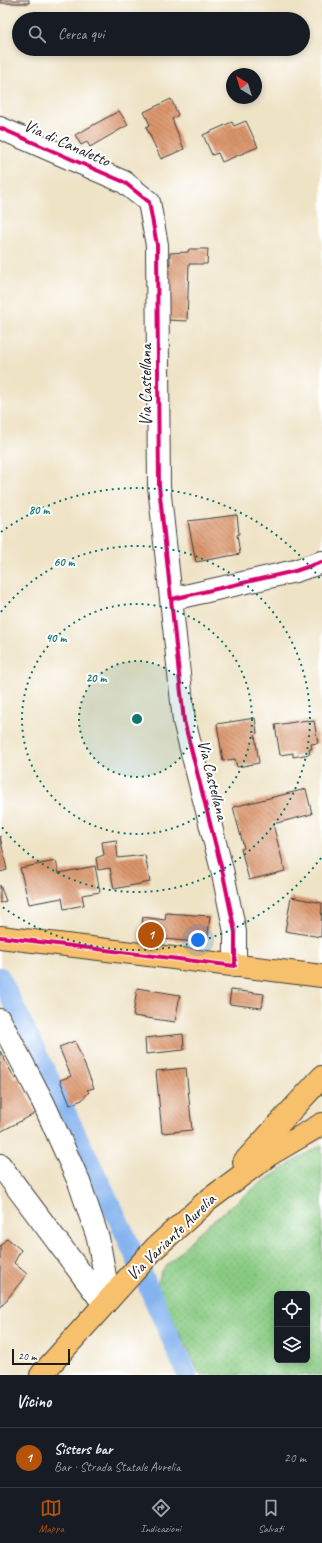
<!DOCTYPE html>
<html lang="it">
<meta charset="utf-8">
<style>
:root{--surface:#171b24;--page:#20242c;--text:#f1f3f6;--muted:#9ea1a6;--line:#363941;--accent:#b45309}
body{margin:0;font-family:Caveat,sans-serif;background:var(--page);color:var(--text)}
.controls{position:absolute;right:12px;bottom:12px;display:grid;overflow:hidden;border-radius:6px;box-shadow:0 2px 6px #0003}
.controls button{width:36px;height:36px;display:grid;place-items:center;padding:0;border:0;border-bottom:1px solid var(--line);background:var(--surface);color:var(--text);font:20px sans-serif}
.compass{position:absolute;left:226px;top:68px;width:36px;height:36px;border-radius:50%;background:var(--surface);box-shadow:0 2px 6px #0003;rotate:322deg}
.scale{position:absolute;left:12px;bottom:10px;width:58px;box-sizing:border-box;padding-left:4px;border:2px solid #1c1c1c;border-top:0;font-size:11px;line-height:14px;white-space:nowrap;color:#1c1c1c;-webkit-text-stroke:3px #fff;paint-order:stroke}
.you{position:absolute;left:198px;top:940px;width:14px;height:14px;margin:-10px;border:3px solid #fff;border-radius:50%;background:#1a73e8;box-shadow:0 0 0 6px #1a73e833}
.badge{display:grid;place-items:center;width:26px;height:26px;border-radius:50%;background:var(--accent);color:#fff;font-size:13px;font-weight:700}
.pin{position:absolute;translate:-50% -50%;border:2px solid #fff;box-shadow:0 1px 4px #0006}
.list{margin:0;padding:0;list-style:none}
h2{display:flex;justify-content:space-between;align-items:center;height:52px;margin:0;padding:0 16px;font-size:17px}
h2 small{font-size:13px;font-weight:400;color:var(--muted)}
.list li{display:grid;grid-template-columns:26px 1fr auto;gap:12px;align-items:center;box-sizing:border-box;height:60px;padding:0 16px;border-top:1px solid var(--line)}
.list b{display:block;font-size:15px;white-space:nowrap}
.list p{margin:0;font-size:13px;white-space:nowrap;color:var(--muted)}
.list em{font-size:13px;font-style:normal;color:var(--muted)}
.icon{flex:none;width:22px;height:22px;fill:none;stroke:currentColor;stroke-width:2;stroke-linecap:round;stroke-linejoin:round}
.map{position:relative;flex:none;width:322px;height:1375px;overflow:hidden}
.search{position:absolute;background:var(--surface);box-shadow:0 2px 6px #0003;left:12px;right:12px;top:12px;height:44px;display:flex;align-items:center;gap:10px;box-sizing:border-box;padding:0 14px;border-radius:22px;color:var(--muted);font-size:15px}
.sheet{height:112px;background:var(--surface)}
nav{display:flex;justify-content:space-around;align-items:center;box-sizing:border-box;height:56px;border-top:1px solid var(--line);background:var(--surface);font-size:11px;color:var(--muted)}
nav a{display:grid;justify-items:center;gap:2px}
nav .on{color:var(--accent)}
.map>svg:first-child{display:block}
.grass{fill:url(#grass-dots);stroke:#527450;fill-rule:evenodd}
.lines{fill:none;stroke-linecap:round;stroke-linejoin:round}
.canal{stroke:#84b3ef;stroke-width:20}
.building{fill:url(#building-back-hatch)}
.minor-casing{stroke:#3c3a36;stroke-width:24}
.major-casing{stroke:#3c3a36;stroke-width:24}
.minor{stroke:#fff;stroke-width:22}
.major{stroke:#f7c06c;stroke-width:22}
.cycleway-casing{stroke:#fff;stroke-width:6}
.cycleway{stroke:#d6006c;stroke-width:4}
.ring{fill:none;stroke:#0f766e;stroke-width:2;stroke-dasharray:2 4}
.labels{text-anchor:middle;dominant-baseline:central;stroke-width:4;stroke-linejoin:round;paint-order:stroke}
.street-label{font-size:17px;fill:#1c1c1c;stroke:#fff}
.centre{fill:#0f766e;stroke:#fff;stroke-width:2}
.ring-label{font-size:12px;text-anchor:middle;font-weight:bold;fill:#0f766e;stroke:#fff;stroke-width:4;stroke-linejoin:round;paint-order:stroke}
</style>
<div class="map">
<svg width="322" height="1375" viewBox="0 0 322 1375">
<defs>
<pattern id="grass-dots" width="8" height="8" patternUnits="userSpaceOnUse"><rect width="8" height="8" fill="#89cb83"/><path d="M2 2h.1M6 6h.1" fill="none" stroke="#76ae71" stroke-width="1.8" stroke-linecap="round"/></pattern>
<pattern id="building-back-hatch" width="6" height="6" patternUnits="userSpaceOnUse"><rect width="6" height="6" fill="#da946a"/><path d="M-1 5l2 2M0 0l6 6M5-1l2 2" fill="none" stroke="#b07856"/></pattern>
</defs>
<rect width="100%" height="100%" fill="#fff"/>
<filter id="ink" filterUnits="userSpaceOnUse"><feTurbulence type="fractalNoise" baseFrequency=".025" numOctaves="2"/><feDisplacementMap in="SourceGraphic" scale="8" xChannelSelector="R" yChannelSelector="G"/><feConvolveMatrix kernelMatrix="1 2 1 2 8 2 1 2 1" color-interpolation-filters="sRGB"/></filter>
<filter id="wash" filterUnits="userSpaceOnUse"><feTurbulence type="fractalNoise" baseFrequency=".012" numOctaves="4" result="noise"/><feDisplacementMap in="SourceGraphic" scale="16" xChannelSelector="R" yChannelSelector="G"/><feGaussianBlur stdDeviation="0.9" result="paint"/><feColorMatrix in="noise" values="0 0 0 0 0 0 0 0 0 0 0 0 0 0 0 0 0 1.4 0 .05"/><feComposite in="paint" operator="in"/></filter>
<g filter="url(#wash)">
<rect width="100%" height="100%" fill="#efe3c6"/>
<path class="grass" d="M322 1145V1375H200L157 1286 161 1272 201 1230 258 1185 305 1154ZM277 1294H307V1360H277Z"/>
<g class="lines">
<path class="canal" d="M0 977 125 1234 187 1375"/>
</g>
<g id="blocks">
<g class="building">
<rect x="0" y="0" width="29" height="3"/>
<path d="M171 99 178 115 172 119 184 149 161 159 146 127 150 125 144 112Z"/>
<path d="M119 111 128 125 90 147 87 142 81 145 75 135Z"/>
<path d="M246 121 258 147 222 162 218 153 212 155 203 135 232 122 234 126Z"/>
<path d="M189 249H208L207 264H189L187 321 166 320 165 264H170V253L188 252Z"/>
<path d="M237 515 239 534 237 535 240 554 196 562 188 521Z"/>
<path d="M255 718 257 733 255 735 259 763 237 767 235 759 223 761 217 724Z"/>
<path d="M308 720V722L314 721 318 743 311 744 312 749H309L310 754 293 757V753L280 755 275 725Z"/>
<path d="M306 789 312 814 273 824 285 871 249 880 241 849 244 848 233 807Z"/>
<path d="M0 836 7 870 0 872Z"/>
<path d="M116 840 118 858 145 855 150 882 114 889 110 868 98 870 96 858 104 855 102 842Z"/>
<path d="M56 861 59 873 95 866 100 892 82 895 84 905 64 909 62 898 29 904 20 868Z"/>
<path d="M0 885 6 901 0 903Z"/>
<path d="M291 897 322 903 321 937 285 931Z"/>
<path d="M166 913 210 916 207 943 141 937 143 917 165 920Z"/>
<path d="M137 988 180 995 175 1022 133 1016Z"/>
<path d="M231 990 264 994 262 1008 229 1004Z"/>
<path d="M183 1034 184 1050 146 1054 145 1038Z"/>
<path d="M75 1041 94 1088 87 1090 89 1092 82 1100 70 1105 60 1080 71 1076 59 1047Z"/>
<path d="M0 1051 15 1079 18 1077 36 1113 0 1132Z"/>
<path d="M186 1068 192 1130 162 1133 156 1071Z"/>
<path d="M7 1238 21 1250 14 1263 27 1274 0 1308V1246Z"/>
</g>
</g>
</g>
<g filter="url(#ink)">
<use href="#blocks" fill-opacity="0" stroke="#3c3a36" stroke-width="1"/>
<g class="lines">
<defs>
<g id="minor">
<path d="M0 128 124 182 149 202 157 245 159 486 184 721 223 874 235 932V966"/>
<path d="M172 599 295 571 322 562"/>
<path d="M0 1020 44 1104 79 1182 98 1238 109 1298"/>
<path d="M0 1165 104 1304"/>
</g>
<g id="major">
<path d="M0 937 322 976"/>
<path d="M244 1162 322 1077"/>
<path d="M41 1375 155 1248 207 1201 269 1155 322 1124"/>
</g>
</defs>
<use href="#minor" class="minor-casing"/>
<use href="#major" class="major-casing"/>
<use href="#minor" class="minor"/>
<use href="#major" class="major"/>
<defs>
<g id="cycleway">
<path d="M0 128 124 182 149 202 157 245 159 486 184 721 223 874 235 932V966L0 937"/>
<path d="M172 599 295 571 322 562"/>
</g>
</defs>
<use href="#cycleway" class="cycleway-casing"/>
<use href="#cycleway" class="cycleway"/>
</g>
</g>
<circle cx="137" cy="719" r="58" fill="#0f766e" fill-opacity=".12"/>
<g class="ring">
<circle cx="137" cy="719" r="58"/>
<circle cx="137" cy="719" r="115"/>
<path d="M1 612A173 173 0 1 1 1 826"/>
<path d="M321 858A231 231 0 0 1 1 906M1 532A231 231 0 0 1 321 580"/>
</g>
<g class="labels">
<g class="street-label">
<text transform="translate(67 143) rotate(24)">Via di Canaletto</text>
<text transform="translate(145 385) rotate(-90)">Via Castellana</text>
<text transform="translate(213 780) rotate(76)">Via Castellana</text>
<text transform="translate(171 1237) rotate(-44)">Via Variante Aurelia</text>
</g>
</g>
<circle cx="137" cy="719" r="6" class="centre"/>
<g class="ring-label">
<text x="39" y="514">80 m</text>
<text x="64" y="566">60 m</text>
<text x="56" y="642">40 m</text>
<text x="96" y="682">20 m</text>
</g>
</svg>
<div class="controls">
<button><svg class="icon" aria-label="locate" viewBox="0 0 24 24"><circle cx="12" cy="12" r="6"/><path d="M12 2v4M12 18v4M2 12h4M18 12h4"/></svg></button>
<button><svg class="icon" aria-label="layers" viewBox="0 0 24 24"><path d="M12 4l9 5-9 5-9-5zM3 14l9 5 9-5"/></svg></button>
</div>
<svg class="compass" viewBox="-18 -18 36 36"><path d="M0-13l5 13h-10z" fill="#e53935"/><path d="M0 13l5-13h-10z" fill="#9ea1a6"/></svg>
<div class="scale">20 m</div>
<div class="you"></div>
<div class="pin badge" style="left:151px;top:935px">1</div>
<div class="search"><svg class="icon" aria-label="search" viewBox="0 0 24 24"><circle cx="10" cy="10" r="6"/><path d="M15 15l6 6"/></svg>Cerca qui</div>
</div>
<section class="sheet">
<h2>Vicino<small></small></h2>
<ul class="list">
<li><span class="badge">1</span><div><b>Sisters bar</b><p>Bar · Strada Statale Aurelia</p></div><em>20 m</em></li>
</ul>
</section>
<nav>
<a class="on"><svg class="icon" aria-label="map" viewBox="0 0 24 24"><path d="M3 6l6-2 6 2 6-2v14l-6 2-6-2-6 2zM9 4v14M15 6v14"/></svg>Mappa</a>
<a><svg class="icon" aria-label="directions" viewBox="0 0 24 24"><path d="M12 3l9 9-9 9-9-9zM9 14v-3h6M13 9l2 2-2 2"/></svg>Indicazioni</a>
<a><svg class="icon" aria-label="saved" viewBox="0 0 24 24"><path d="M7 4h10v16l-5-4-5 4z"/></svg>Salvati</a>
</nav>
